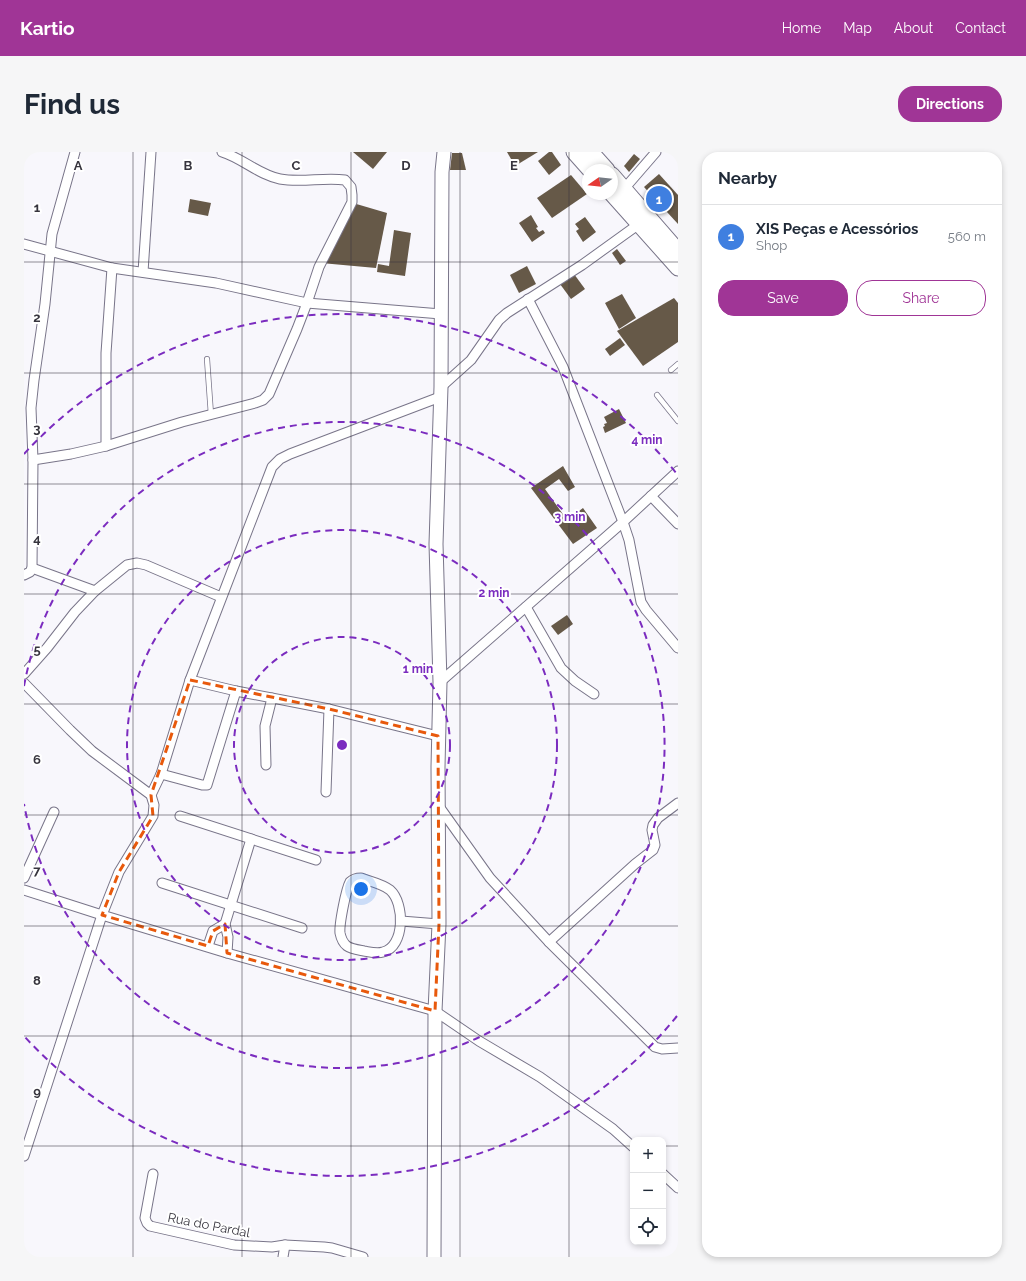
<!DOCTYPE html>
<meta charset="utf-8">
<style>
:root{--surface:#fff;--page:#f6f6f7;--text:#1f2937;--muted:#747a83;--line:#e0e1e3;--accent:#a03596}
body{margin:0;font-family:Raleway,sans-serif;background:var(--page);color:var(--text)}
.controls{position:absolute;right:12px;bottom:12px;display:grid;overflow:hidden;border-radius:8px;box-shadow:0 2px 6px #0003}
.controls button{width:36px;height:36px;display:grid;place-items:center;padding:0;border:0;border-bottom:1px solid var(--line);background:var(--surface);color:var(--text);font:20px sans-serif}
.compass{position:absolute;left:558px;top:12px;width:36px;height:36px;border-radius:50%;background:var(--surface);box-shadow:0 2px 6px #0003;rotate:256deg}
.you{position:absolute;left:337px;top:737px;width:14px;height:14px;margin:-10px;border:3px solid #fff;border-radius:50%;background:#1a73e8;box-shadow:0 0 0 6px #1a73e833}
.badge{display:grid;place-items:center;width:26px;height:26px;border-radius:50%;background:var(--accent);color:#fff;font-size:13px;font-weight:700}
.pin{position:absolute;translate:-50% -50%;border:2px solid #fff;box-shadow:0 1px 4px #0006}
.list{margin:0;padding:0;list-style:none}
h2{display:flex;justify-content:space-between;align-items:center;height:52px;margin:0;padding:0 16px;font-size:17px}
h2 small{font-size:13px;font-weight:400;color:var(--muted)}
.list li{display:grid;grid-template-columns:26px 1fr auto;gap:12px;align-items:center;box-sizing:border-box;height:64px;padding:0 16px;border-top:1px solid var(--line)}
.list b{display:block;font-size:15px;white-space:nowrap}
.list p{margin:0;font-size:13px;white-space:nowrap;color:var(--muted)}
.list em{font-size:13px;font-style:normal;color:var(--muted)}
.actions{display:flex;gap:8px;padding:12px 16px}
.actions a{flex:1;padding:9px 0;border:1px solid var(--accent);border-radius:16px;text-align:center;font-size:14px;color:var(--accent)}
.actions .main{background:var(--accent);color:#fff}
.icon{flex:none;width:22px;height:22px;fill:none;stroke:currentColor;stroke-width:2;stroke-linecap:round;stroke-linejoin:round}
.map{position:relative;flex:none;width:654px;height:1105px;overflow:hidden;border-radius:16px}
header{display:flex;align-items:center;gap:24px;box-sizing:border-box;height:56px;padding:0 20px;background:var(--accent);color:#fff}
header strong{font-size:19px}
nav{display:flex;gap:22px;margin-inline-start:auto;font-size:14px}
.intro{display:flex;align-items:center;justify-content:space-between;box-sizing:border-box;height:96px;padding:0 24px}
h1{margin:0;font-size:28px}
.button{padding:10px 18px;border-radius:16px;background:var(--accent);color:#fff;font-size:14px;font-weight:700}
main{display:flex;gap:24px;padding:0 24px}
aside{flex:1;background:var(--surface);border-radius:16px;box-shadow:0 2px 6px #0003}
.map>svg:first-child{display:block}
.building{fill:#665948}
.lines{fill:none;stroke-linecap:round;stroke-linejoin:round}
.service-casing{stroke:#797589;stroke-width:6}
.minor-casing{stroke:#797589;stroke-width:11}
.secondary-casing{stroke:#797589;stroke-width:15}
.primary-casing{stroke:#797589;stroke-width:17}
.service{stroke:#fff;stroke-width:4.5}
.minor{stroke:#fff;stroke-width:9}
.secondary{stroke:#fff;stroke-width:13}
.primary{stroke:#fff;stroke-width:15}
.marked{fill:none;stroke:#e8590c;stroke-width:3;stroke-dasharray:8 5;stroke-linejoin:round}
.grid{fill:none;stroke:#37353e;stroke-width:1;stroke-opacity:0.55}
.ring{fill:none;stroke:#7b2cbf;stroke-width:2;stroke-dasharray:7 5}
.labels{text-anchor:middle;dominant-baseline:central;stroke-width:4;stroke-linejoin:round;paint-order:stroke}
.street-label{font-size:13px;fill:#37353e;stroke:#fff}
.grid-label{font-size:13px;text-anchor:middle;font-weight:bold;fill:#37353e;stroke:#fff;stroke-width:4;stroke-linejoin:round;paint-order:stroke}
.centre{fill:#7b2cbf;stroke:#fff;stroke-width:2}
.ring-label{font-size:12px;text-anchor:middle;font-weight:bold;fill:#7b2cbf;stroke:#fff;stroke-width:4;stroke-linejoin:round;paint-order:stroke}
</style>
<header>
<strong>Kartio</strong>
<nav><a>Home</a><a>Map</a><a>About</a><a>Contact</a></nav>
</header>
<div class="intro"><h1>Find us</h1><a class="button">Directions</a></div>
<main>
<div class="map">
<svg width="654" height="1105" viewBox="0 0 654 1105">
<rect width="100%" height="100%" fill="#f8f7fc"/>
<g class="building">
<path d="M329 0H363L349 17Z"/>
<path d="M483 0H514L491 14Z"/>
<path d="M525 0H528L537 13 525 23 514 9Z"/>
<path d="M428 1H438L442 18H426Z"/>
<path d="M610 2 616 7 605 20 600 14Z"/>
<path d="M635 22 654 43V72L620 35Z"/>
<path d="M547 23 563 42 528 66 513 46Z"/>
<path d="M166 47 187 51 184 64 164 60Z"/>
<path d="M329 51 363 61 352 116 297 111Z"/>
<path d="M507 63 514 75 512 76 515 80 519 78 521 81 508 90 495 71Z"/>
<path d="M561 65 572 80 559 90 552 79 555 77 551 72Z"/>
<path d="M370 78 387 81 381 124 353 120 354 112 365 114Z"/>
<path d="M593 97 602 109 596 113 588 101Z"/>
<path d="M503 114 512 132 495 141 486 123Z"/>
<path d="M550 122 561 137 547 147 536 132Z"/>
<path d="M598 142 612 166 595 177 581 151Z"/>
<path d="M650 146 654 151V190L619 214 593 179Z"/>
<path d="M596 186 601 193 586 204 581 197Z"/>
<path d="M595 257 602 271 581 281 579 275 581 274 580 272 583 271 580 265Z"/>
<path d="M539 314 551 335 544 339 535 327 521 337 543 368 559 356 573 376 549 392 507 336Z"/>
<path d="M543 463 549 472 534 483 527 474Z"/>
</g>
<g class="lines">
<defs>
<g id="service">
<path d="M183 207 187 263"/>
<path d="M647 218 654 212"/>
<path d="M633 243 654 269"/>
</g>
<g id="minor">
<path d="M600 37 632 0"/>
<path d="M0 92 88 116 192 131 283 151 417 162"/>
<path d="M119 120 127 0"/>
<path d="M504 147 539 215 599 370 605 388 617 450 622 458 654 496"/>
<path d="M417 235 447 208 475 168 483 161 558 113 615 72"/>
<path d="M82 294V201L88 116"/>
<path d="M9 308 47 302 82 294 158 270 231 251 239 248 245 242 273 177 283 151 295 115 328 50V43L327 35 321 28C300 25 277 31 256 27 235 23 218 6 198 0"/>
<path d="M627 344 654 372"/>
<path d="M8 416 71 439"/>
<path d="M0 423 6 420 8 416 9 308 7 256 10 228 21 152 28 82 51 0"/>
<path d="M502 455 537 516 551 529 570 542"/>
<path d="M0 522 23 496 51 460 71 439 103 413 113 411 122 413 197 445"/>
<path d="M166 528 212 539 305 557 414 584"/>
<path d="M416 530 599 370 654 319"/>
<path d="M0 531 46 578 68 599 127 643 130 653 129 664 95 720 78 763 0 1004"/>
<path d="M242 613 241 574 248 546"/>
<path d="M137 622 178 633H183L212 539"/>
<path d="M302 640 305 557"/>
<path d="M127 643 137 622 166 528 248 315 256 307 266 302 416 245"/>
<path d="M414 653 466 726 525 790 631 895 638 897 654 896"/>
<path d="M156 664 292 708"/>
<path d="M0 726 30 660"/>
<path d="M337 726C345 729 359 732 366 738 381 751 381 795 359 800 353 802 346 800 340 799 335 798 327 797 323 794 319 791 317 786 316 781 315 773 322 737 326 730 329 727 333 726 337 726Z"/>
<path d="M138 731 278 776"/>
<path d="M0 738 78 763 203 801 411 859 455 889 516 925 589 977 609 995"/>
<path d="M377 769 415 772"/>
<path d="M525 790 611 712 629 698 631 693 628 678 629 673 634 666 654 651"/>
<path d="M184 794 189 779 201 772"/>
<path d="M203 801 204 785 201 772 227 687"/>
<path d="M129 1022 121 1066 123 1071 126 1074 210 1093 248 1095 261 1093 300 1095 308 1096 339 1105"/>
<path d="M639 1022 654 1036"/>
<path d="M259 1105 261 1093"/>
</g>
<path id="secondary" d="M410 1105 411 859 415 772 414 615 416 530 412 392 417 235 418 20 420 0"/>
<g id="primary">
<path d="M550 0 566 18"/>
<path d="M567 0 583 18"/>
<path d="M588 23 654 99"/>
<path d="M588 42 654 116"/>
</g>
</defs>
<use href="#service" class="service-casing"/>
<use href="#minor" class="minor-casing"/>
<use href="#secondary" class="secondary-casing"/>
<use href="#primary" class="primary-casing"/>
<use href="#service" class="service"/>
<use href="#minor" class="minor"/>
<use href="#secondary" class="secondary"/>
<use href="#primary" class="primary"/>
</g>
<path class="marked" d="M166 528 305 557 414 584 415 772 411 859 203 801 201 772 189 779 184 794 78 763 95 720 129 664 127 643Z"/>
<path class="grid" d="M109 0V1105M218 0V1105M327 0V1105M436 0V1105M545 0V1105M0 110H654M0 221H654M0 332H654M0 442H654M0 552H654M0 663H654M0 774H654M0 884H654M0 994H609M639 994H654"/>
<g class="ring">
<circle cx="318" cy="593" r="108"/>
<circle cx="318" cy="593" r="215"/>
<path d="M0 534A323 323 0 1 1 0 652"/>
<path d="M653 864A431 431 0 0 1 0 884M0 302A431 431 0 0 1 653 322"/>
</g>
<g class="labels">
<g class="street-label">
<text transform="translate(185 1073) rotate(11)">Rua do Pardal</text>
</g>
</g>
<g class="grid-label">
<text x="54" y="18">A</text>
<text x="164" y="18">B</text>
<text x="272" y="18">C</text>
<text x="382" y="18">D</text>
<text x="490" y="18">E</text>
<text x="13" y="60">1</text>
<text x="13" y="170">2</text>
<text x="13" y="281">3</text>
<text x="13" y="391">4</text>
<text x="13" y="502">5</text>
<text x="13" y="612">6</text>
<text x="13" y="723">7</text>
<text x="13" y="833">8</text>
<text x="13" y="944">9</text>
</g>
<circle cx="318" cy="593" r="6" class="centre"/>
<g class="ring-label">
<text x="623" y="292">4 min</text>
<text x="546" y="369">3 min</text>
<text x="470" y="445">2 min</text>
<text x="394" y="521">1 min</text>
</g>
</svg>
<div class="controls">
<button>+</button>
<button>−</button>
<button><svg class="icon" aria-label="locate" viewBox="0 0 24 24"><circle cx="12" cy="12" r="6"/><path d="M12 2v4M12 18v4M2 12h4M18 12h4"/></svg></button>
</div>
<svg class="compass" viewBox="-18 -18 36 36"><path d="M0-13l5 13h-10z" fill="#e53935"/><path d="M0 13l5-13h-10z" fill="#747a83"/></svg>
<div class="you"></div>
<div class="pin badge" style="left:635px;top:47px;background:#3f7fe0">1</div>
</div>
<aside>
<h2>Nearby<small></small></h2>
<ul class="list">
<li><span class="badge" style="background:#3f7fe0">1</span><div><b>XIS Peças e Acessórios</b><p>Shop</p></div><em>560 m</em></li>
</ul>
<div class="actions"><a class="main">Save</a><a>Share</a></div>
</aside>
</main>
